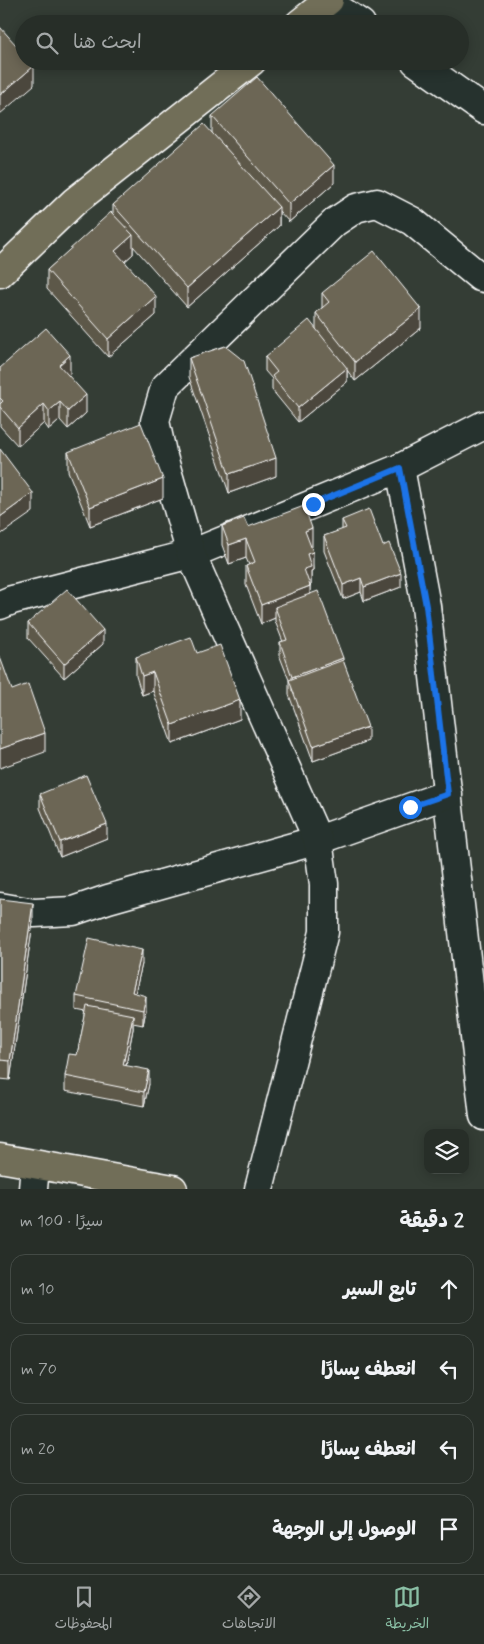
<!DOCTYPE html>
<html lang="ar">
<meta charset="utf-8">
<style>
:root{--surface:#272e28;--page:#2f3630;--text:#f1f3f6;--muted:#a4a8a8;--line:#434a45;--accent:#8abfa5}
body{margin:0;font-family:Mynerve,"Playpen Sans Arabic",sans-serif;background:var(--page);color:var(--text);direction:rtl}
.controls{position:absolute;right:15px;bottom:15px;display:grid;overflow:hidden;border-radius:10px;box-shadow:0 2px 12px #0003}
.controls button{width:45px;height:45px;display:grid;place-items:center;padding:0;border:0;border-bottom:1px solid var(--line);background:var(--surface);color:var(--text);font:25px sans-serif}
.stop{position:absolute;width:15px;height:15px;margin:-11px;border:4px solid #1a73e8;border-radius:50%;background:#fff}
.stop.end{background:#1a73e8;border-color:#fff;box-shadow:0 1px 5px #0008}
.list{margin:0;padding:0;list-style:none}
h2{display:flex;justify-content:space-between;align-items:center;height:65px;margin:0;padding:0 20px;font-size:21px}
h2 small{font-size:16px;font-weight:400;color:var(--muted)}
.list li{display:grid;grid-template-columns:32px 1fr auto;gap:15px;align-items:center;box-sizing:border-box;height:70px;margin:0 10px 10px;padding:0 10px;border:1px solid var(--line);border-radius:15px}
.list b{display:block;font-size:19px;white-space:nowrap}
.list em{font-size:16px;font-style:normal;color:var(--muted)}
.icon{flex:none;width:28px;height:28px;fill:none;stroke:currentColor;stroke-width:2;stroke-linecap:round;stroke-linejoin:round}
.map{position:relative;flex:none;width:484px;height:1189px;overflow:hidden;direction:ltr}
.search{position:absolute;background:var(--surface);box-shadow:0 2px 12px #0003;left:15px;right:15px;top:15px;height:55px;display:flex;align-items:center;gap:12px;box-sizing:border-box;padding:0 18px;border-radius:28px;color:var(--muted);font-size:19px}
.sheet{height:385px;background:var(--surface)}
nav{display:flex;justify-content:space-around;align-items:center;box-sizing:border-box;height:70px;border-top:1px solid var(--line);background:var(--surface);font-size:14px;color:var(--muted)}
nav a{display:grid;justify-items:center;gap:2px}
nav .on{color:var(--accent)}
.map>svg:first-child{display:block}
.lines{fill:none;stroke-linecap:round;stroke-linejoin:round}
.street-casing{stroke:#fff;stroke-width:31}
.primary-casing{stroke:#fff;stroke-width:31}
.street{stroke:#26332d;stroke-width:28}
.primary{stroke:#716e59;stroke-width:28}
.wall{fill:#5d5849;stroke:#fff}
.shaded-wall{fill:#4c473c;stroke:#fff}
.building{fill:#6c6655;stroke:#fff}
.route{stroke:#1a73e8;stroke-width:6}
</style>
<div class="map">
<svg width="484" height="1189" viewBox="0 0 484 1189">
<rect width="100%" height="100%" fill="#343d35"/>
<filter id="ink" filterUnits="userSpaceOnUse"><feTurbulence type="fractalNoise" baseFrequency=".02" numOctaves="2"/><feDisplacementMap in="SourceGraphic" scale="10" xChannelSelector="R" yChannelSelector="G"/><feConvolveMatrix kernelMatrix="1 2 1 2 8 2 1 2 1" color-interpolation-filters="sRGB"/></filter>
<g filter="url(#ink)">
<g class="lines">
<defs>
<g id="street">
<path d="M325 0 361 24"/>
<path d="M415 61 484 110"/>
<path d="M400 468 426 606 484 1116"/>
<path d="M0 605 12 600 191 554 400 468 484 425"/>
<path d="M0 907 34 913 73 911 108 899 318 840 448 794"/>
<path d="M33 1189 35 1165"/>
<path d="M259 1189 324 932V884L318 840 191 554 162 453 155 421 165 387 335 222 356 208 377 203 412 221 480 277 484 278"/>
</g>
<g id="primary">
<path d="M299 24 329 0"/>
<path d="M0 273 74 202 252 61"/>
<path d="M0 1158 173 1189"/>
</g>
</defs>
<use href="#street" class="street-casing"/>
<use href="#primary" class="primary-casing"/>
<use href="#street" class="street"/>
<use href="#primary" class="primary"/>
</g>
<g class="wall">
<path d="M212 116 334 183 289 222 279 211V226L187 307 133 246V254L125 261 156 315 108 357 47 289V270L113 213V205L212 133Z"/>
<path d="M322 293 421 328 355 381 347 370V382L298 422 272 390V379L265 371V357L316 329V313L322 308Z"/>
<path d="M189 358 276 476 229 493 189 377Z"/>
<path d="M0 368 70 374 68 375 86 413 68 429 60 420 49 430 44 423 18 446 0 426Z"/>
<path d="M68 452 163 498 90 526 68 471Z"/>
<path d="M342 520 383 546 401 587 364 601 361 592 343 599 324 551V536L342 530Z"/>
<path d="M222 526 248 527 312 547H311L313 570 311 571V585L310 586V594L343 660 368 741 313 761 289 695V680L280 657V642H283L275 621V618L261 624 246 585V566L249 565 246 558 229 564 222 545Z"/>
<path d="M28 623 103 644 64 678 28 638Z"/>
<path d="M197 653 240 719 172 744 153 691 142 695 136 676V657Z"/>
<path d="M40 794 107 838 60 857 40 808Z"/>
<path d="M0 899 33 922 10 1080 0 1079Z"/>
<path d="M142 964 135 993 146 1010 143 1025 133 1023V1029L126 1066 149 1084 144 1106 65 1091V1076L77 1055 86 1012 76 1010V996Z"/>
</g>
<g class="shaded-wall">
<path d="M34 66V85L0 114V95Z"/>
<path d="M334 165V183L289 222V204Z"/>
<path d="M279 207V226L187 307V288Z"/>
<path d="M133 235V254L115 270V251Z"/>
<path d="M156 296V315L108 357V339Z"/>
<path d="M421 309V328L355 381V362Z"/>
<path d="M70 355V374L59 384V365Z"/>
<path d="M347 368V382L298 422V408Z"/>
<path d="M86 395V413L68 429V411Z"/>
<path d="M60 402V420L49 430V411Z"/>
<path d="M44 404V423L18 446V428Z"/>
<path d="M276 458V476L229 493V474Z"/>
<path d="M163 479V498L90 526V507Z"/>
<path d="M33 493V512L0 535V517Z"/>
<path d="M312 528V547L305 550V531Z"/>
<path d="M246 539V558L229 564V545Z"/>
<path d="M313 552V570L311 571V585L304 588V569L307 554Z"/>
<path d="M401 573V587L364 601V587Z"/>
<path d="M361 578V592L343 599V585Z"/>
<path d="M310 586V605L275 607V618L261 624V605Z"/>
<path d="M103 630V644L64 678V664Z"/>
<path d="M343 658V673L292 691V677Z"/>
<path d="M153 672V691L142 695V676Z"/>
<path d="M240 700V719L172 744V725Z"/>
<path d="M368 727V741L313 761V746Z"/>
<path d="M45 733V752L0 768V749Z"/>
<path d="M107 824V838L60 857V842Z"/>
<path d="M33 903V922L10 1080V1061Z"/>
<path d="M142 950V964L132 1006V992Z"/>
<path d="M146 996V1010L143 1025V1010Z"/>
<path d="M133 1015V1029L123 1080V1065Z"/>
<path d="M149 1070V1084L144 1106V1092Z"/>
</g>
<g class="building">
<path d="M0 27 24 54V61H30L34 66 0 95Z"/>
<path d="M257 77 334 165 289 204 212 116Z"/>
<path d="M204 124 279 207 187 288 113 205Z"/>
<path d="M111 212 133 235 115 251 156 296 108 339 47 270Z"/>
<path d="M374 251 421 309 355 362 316 313 329 302 322 293Z"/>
<path d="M309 320 347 368 298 408 272 376 277 372 265 357Z"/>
<path d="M46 328 70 355 59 365 86 395 68 411 60 402 49 411 44 404 18 428 0 407V404L3 401 0 398V368Z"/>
<path d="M225 346 244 361 276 458 229 474 189 358Z"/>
<path d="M141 423 163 479 90 507 68 452Z"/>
<path d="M0 449 33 493 0 517Z"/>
<path d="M304 506 312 528 305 531 313 552 307 554 311 567 304 569 310 586 261 605 246 566 255 562 246 539 229 545 222 526 244 518 248 527Z"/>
<path d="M369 509 383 546 389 543 401 573 364 587 361 578 343 585 324 536 346 528 342 520Z"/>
<path d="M67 589 103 630 64 664 28 623Z"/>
<path d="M318 591 343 658 292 677 280 642 287 640 275 607Z"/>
<path d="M191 637 197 653 220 645 240 700 172 725 153 672 142 676 136 657Z"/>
<path d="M0 657 12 690 28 684 45 733 0 749Z"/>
<path d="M343 660 368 727 313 746 289 680Z"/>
<path d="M86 775 107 824 60 842 40 794Z"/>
<path d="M0 899 33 903 10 1061 0 1060Z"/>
<path d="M89 938 142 950 132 992 146 996 143 1010 76 996Z"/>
<path d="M87 1006 133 1015 123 1065 149 1070 144 1092 65 1076 69 1054 77 1055Z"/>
</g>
</g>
<g class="lines" filter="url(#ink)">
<path class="route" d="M313 504 400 468 426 606 448 794 410 807"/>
</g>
</svg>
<div class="controls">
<button><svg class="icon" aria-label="layers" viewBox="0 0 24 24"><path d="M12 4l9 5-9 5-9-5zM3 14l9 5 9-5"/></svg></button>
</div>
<div class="stop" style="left:410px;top:807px"></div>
<div class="stop end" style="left:313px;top:504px"></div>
<div class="search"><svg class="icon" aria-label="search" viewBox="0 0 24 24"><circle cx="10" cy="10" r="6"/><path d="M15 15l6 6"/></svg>ابحث هنا</div>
</div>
<section class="sheet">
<h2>2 دقيقة<small>سيرًا · 100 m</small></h2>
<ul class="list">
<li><svg class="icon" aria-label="ahead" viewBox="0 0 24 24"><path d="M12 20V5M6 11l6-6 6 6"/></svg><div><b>تابع السير</b></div><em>10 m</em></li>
<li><svg class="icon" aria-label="left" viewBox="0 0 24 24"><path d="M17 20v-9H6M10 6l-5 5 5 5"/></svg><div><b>انعطف يسارًا</b></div><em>70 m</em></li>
<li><svg class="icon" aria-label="left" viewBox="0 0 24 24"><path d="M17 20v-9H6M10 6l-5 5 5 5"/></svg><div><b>انعطف يسارًا</b></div><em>20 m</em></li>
<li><svg class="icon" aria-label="arrive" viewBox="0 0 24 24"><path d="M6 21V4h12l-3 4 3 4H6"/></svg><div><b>الوصول إلى الوجهة</b></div></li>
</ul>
</section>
<nav>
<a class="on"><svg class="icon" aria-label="map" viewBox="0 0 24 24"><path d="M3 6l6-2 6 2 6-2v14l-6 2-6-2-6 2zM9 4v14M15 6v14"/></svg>الخريطة</a>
<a><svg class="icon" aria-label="directions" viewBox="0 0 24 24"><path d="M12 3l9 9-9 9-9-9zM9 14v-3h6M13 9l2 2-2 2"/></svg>الاتجاهات</a>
<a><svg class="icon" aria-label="saved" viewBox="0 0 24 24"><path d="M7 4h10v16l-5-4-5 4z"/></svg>المحفوظات</a>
</nav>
